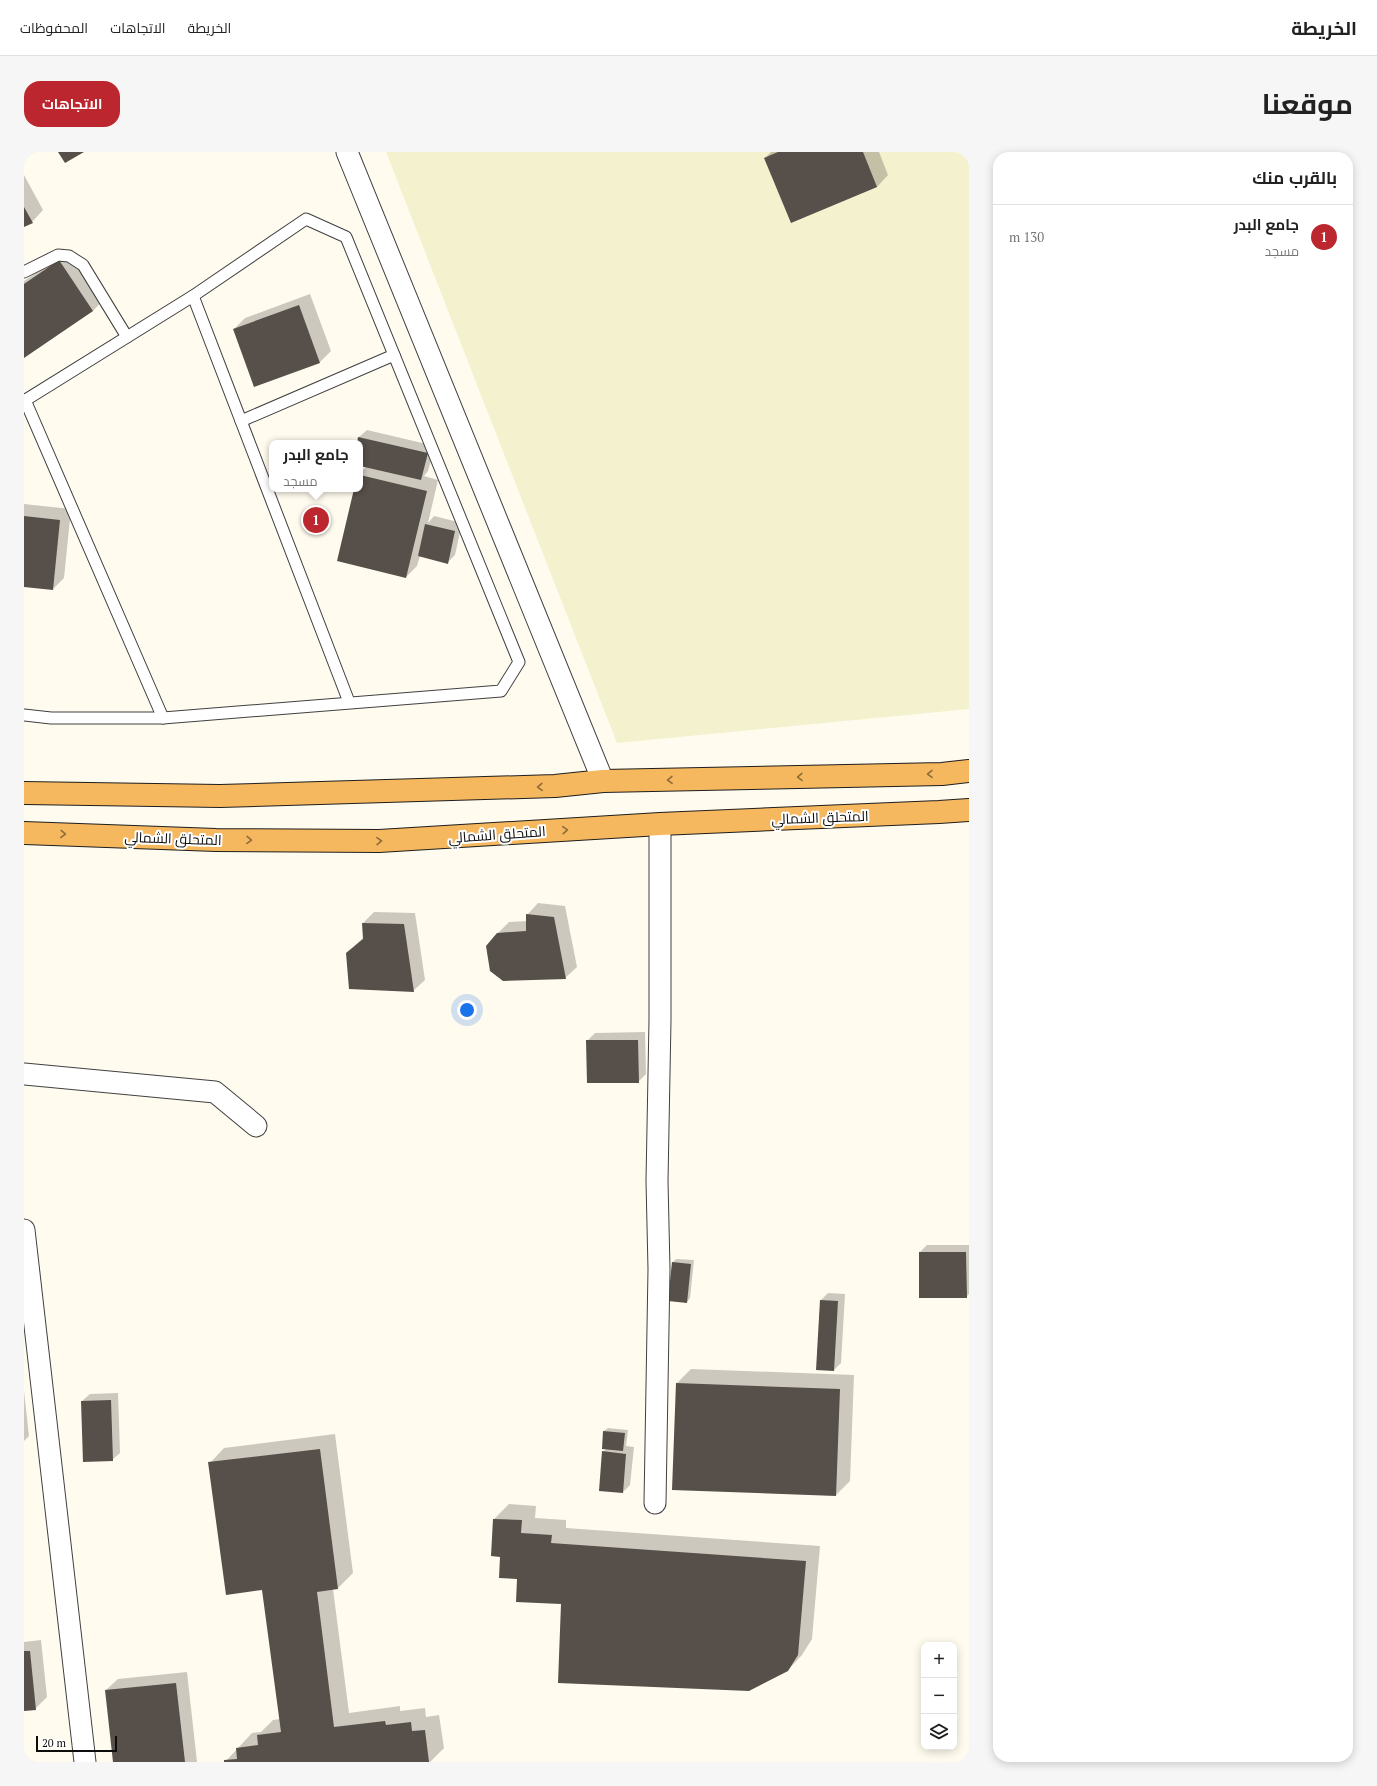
<!DOCTYPE html>
<html lang="ar">
<meta charset="utf-8">
<style>
:root{--surface:#fff;--page:#f6f6f6;--text:#222;--muted:#767676;--line:#e0e0e0;--accent:#bc272f}
body{margin:0;font-family:"PT Serif",Cairo,serif;background:var(--page);color:var(--text);direction:rtl}
.controls{position:absolute;right:12px;bottom:12px;display:grid;overflow:hidden;border-radius:8px;box-shadow:0 2px 10px #0003}
.controls button{width:36px;height:36px;display:grid;place-items:center;padding:0;border:0;border-bottom:1px solid var(--line);background:var(--surface);color:var(--text);font:20px sans-serif}
.scale{position:absolute;left:12px;bottom:10px;width:81px;box-sizing:border-box;padding-left:4px;border:2px solid #0d0d0d;border-top:0;font-size:11px;line-height:14px;white-space:nowrap;color:#0d0d0d;-webkit-text-stroke:3px #fff;paint-order:stroke}
.you{position:absolute;left:443px;top:858px;width:14px;height:14px;margin:-10px;border:3px solid #fff;border-radius:50%;background:#1a73e8;box-shadow:0 0 0 6px #1a73e833}
.badge{display:grid;place-items:center;width:26px;height:26px;border-radius:50%;background:var(--accent);color:#fff;font-size:13px;font-weight:700}
.pin{position:absolute;translate:-50% -50%;border:2px solid #fff;box-shadow:0 1px 4px #0006}
.popup{position:absolute;left:245px;top:288px;width:94px;height:52px;box-sizing:border-box;display:grid;place-content:center;border-radius:8px;background:var(--surface);filter:drop-shadow(0 1px 3px #0005);font-size:13px;white-space:nowrap;color:var(--muted)}
.popup b{font-size:15px;color:var(--text)}
.popup::after{content:'';position:absolute;left:50%;top:100%;margin-left:-8px;border:8px solid transparent;border-top-color:var(--surface)}
.list{margin:0;padding:0;list-style:none}
h2{display:flex;justify-content:space-between;align-items:center;height:52px;margin:0;padding:0 16px;font-size:17px}
h2 small{font-size:13px;font-weight:400;color:var(--muted)}
.list li{display:grid;grid-template-columns:26px 1fr auto;gap:12px;align-items:center;box-sizing:border-box;height:64px;padding:0 16px;border-top:1px solid var(--line)}
.list b{display:block;font-size:15px;white-space:nowrap}
.list p{margin:0;font-size:13px;white-space:nowrap;color:var(--muted)}
.list em{font-size:13px;font-style:normal;color:var(--muted)}
.icon{flex:none;width:22px;height:22px;fill:none;stroke:currentColor;stroke-width:2;stroke-linecap:round;stroke-linejoin:round}
.map{position:relative;flex:none;width:945px;height:1610px;overflow:hidden;direction:ltr;border-radius:16px}
header{display:flex;align-items:center;gap:24px;box-sizing:border-box;height:56px;padding:0 20px;background:var(--surface);border-bottom:1px solid var(--line)}
header strong{font-size:19px}
nav{display:flex;gap:22px;margin-inline-start:auto;font-size:14px}
.intro{display:flex;align-items:center;justify-content:space-between;box-sizing:border-box;height:96px;padding:0 24px}
h1{margin:0;font-size:28px}
.button{padding:10px 18px;border-radius:16px;background:var(--accent);color:#fff;font-size:14px;font-weight:700}
main{display:flex;gap:24px;padding:0 24px}
aside{flex:1;background:var(--surface);border-radius:16px;box-shadow:0 2px 10px #0003}
.map>svg:first-child{display:block}
.farmland{fill:#f4f1cf}
.shadow{fill:#0003}
.building{fill:#564f4a}
.lines{fill:none;stroke-linecap:round;stroke-linejoin:round}
.service-casing{stroke:#404040;stroke-width:13}
.minor-casing{stroke:#404040;stroke-width:23}
.trunk-casing{stroke:#1e1e1e;stroke-width:24}
.service{stroke:#fff;stroke-width:11}
.minor{stroke:#fff;stroke-width:21}
.trunk{stroke:#f5b85f;stroke-width:22}
.oneway{stroke:#8d6b3a}
.labels{text-anchor:middle;dominant-baseline:central;stroke-width:4;stroke-linejoin:round;paint-order:stroke}
.street-label{font-size:14px;fill:#0d0d0d;stroke:#fff}
</style>
<header>
<strong>الخريطة</strong>
<nav><a>الخريطة</a><a>الاتجاهات</a><a>المحفوظات</a></nav>
</header>
<div class="intro"><h1>موقعنا</h1><a class="button">الاتجاهات</a></div>
<main>
<aside>
<h2>بالقرب منك<small></small></h2>
<ul class="list">
<li><span class="badge">1</span><div><b>جامع البدر</b><p>مسجد</p></div><em>130 m</em></li>
</ul>
</aside>
<div class="map">
<svg width="945" height="1610" viewBox="0 0 945 1610">
<rect width="100%" height="100%" fill="#fffbee"/>
<path class="farmland" d="M362 0H945V557L593 591Z"/>
<g class="shadow">
<path d="M747 0H855L864 23 853 35 768 70 741 6Z"/>
<path d="M0 23 19 58 8 70 0 74Z"/>
<path d="M47 98 80 147 69 159 0 204V129Z"/>
<path d="M286 142 307 199 296 210 231 234 210 177 221 166Z"/>
<path d="M343 278 411 294 404 319 400 324 414 328 404 371 410 364 438 371 431 403 423 411 396 404 393 414 382 425 331 337H336V321L343 314 336 313V291H334L335 285Z"/>
<path d="M0 352 47 357 40 426 29 437 0 434Z"/>
<path d="M514 751 541 754 553 815 541 826 473 782 485 770 503 769V763Z"/>
<path d="M350 760 391 761 401 828 389 839 323 801 340 785 339 771Z"/>
<path d="M621 880 622 922 614 930 563 889 571 881Z"/>
<path d="M903 1093H945V1142L942 1145 896 1100Z"/>
<path d="M652 1107 670 1108 666 1146 663 1150 649 1110Z"/>
<path d="M804 1141 821 1142 817 1211 810 1218 797 1148Z"/>
<path d="M667 1217 830 1223 826 1329 812 1343 653 1231Z"/>
<path d="M0 1239 5 1284 0 1289Z"/>
<path d="M94 1241 96 1301 88 1308 58 1249 66 1242Z"/>
<path d="M584 1276 604 1278 602 1294 610 1295 606 1333 599 1340 579 1300 583 1296 580 1279Z"/>
<path d="M311 1282 329 1421 314 1436 309 1437 325 1561 376 1554V1559L401 1556 402 1565 415 1563 420 1596 406 1610H201L228 1581 237 1580 249 1568 256 1567 239 1437 186 1311 200 1296Z"/>
<path d="M485 1352 512 1354 511 1366 542 1368V1376L796 1394 788 1487 778 1503 763 1519 538 1451 494 1426 477 1404 470 1367Z"/>
<path d="M17 1488 23 1545 11 1557 0 1558V1490Z"/>
<path d="M163 1520 173 1610H90L82 1538 94 1527Z"/>
</g>
<g class="building">
<path d="M34 0H60L41 11Z"/>
<path d="M754 0H839L853 35 767 71 740 6Z"/>
<path d="M0 55 9 71 0 75Z"/>
<path d="M35 108 69 159 0 206V132Z"/>
<path d="M275 153 296 211 230 235 209 177Z"/>
<path d="M334 285 404 301 397 328 336 314V291H333Z"/>
<path d="M336 323 403 339 382 426 313 409 330 337H336Z"/>
<path d="M0 364 36 368 29 438 0 435Z"/>
<path d="M401 372 431 379 424 412 394 404Z"/>
<path d="M502 762 530 765 542 827 479 829 466 819 462 794 473 781 502 779Z"/>
<path d="M338 771 380 772 390 840 325 837 322 801 339 787Z"/>
<path d="M562 888H614L615 931H563Z"/>
<path d="M895 1100H942L943 1146H895Z"/>
<path d="M648 1110 667 1112 663 1151 644 1149Z"/>
<path d="M796 1148 814 1149 810 1219 792 1218Z"/>
<path d="M652 1231 816 1237 812 1344 648 1338Z"/>
<path d="M87 1248 89 1309 59 1310 57 1249Z"/>
<path d="M579 1279 601 1281 599 1299 578 1297Z"/>
<path d="M296 1297 314 1437 293 1440 310 1575 361 1569 362 1573 387 1570 388 1579 401 1578 405 1610H200V1608L213 1607 212 1596 234 1593 233 1583 257 1580 238 1438 202 1443 184 1310Z"/>
<path d="M578 1299 602 1302 599 1341 575 1339Z"/>
<path d="M469 1367 498 1368 497 1381 528 1383 527 1391 782 1409 774 1503 764 1519 725 1539 534 1531 537 1452 492 1450 493 1427 475 1426 476 1405 467 1404Z"/>
<path d="M0 1499H6L12 1558 0 1559Z"/>
<path d="M152 1531 161 1610H89L81 1538Z"/>
</g>
<g class="lines">
<defs>
<g id="service">
<path d="M0 120 34 103 45 104 59 113 103 185"/>
<path d="M169 144 325 550"/>
<path d="M1 248 139 566"/>
<path d="M0 249 169 144 282 67 322 85 495 510 477 539 139 566H27L0 563"/>
<path d="M217 269 370 203"/>
</g>
<g id="minor">
<path d="M323 0 579 629"/>
<path d="M0 922 191 940 232 974"/>
<path d="M0 1078 61 1610"/>
<path d="M631 1351 635 1117 633 1029 636 868V672"/>
</g>
<g id="trunk">
<path d="M0 641 196 644 531 634 579 629 918 622 945 619"/>
<path d="M0 681 192 688 355 689 636 672 915 660 945 658"/>
</g>
</defs>
<use href="#service" class="service-casing"/>
<use href="#minor" class="minor-casing"/>
<use href="#trunk" class="trunk-casing"/>
<use href="#service" class="service"/>
<use href="#minor" class="minor"/>
<use href="#trunk" class="trunk"/>
</g>
<defs><path id="oneway-chevron" d="M-2-3.5L2.5 0L-2 3.5" fill="none" stroke-width="1.6" stroke-linecap="round" stroke-linejoin="round"/></defs>
<g class="oneway">
<use href="#oneway-chevron" transform="translate(906 622) rotate(179)"/>
<use href="#oneway-chevron" transform="translate(776 625) rotate(179)"/>
<use href="#oneway-chevron" transform="translate(646 628) rotate(179)"/>
<use href="#oneway-chevron" transform="translate(516 635) rotate(178)"/>
<use href="#oneway-chevron" transform="translate(541 678) rotate(-4)"/>
<use href="#oneway-chevron" transform="translate(39 682) rotate(2)"/>
<use href="#oneway-chevron" transform="translate(225 688) rotate(1)"/>
<use href="#oneway-chevron" transform="translate(355 689) rotate(-1)"/>
</g>
<g class="labels">
<g class="street-label">
<text transform="translate(796 665) rotate(-2)">المتحلق الشمالي</text>
<text transform="translate(473 682) rotate(-4)">المتحلق الشمالي</text>
<text transform="translate(149 686) rotate(2)">المتحلق الشمالي</text>
</g>
</g>
</svg>
<div class="controls">
<button>+</button>
<button>−</button>
<button><svg class="icon" aria-label="layers" viewBox="0 0 24 24"><path d="M12 4l9 5-9 5-9-5zM3 14l9 5 9-5"/></svg></button>
</div>
<div class="scale">20 m</div>
<div class="you"></div>
<div class="pin badge" style="left:292px;top:368px">1</div>
<div class="popup"><b>جامع البدر</b>مسجد</div>
</div>
</main>
